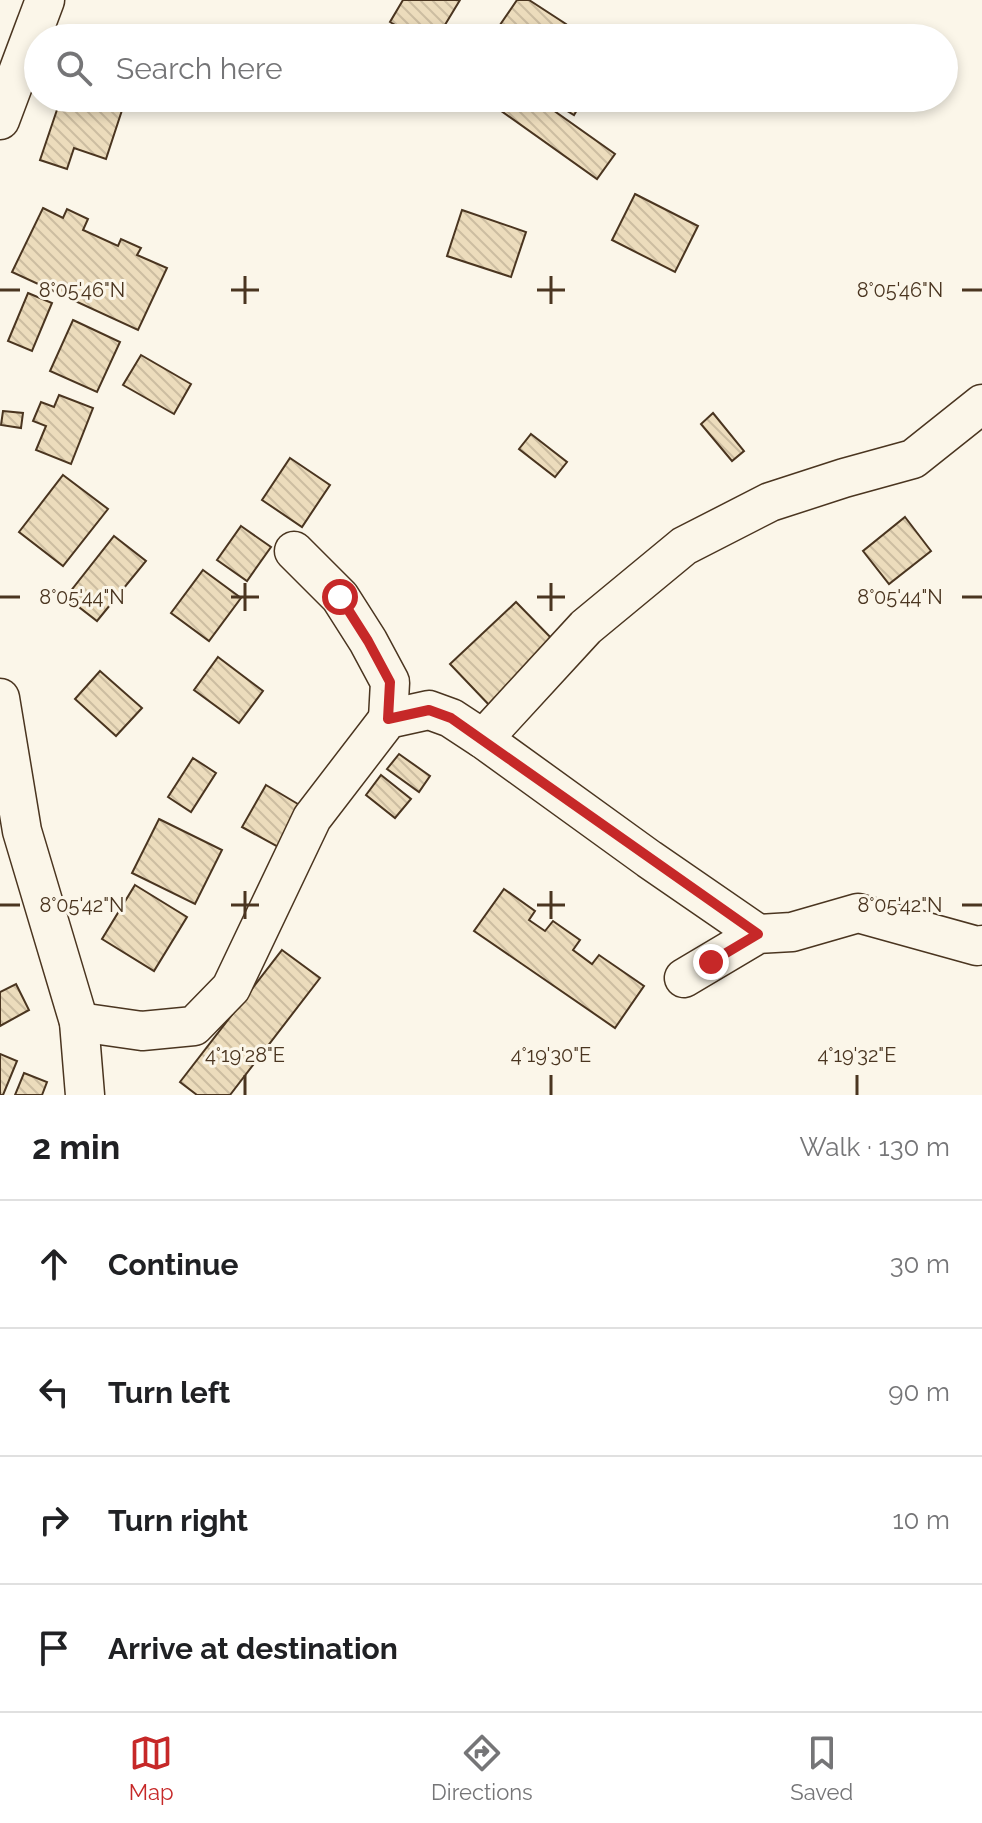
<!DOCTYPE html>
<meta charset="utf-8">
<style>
:root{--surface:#fff;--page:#f6f6f6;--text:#202124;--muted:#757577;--line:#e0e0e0;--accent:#c62828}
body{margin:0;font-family:Raleway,sans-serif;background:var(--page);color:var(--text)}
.stop{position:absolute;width:24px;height:24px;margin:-18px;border:6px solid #c62828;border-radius:50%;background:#fff}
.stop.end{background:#c62828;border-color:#fff;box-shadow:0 2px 8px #0008}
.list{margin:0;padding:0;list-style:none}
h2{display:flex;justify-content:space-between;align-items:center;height:104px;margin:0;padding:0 32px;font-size:34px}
h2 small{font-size:26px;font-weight:400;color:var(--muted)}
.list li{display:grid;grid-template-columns:52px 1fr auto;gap:24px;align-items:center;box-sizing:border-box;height:128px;padding:0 32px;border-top:2px solid var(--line)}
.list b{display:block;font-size:30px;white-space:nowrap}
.list em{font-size:26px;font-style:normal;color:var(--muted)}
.icon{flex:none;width:44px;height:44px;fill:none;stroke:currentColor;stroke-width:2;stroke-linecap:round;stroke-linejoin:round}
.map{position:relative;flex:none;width:982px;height:1095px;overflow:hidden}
.search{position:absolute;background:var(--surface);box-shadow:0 4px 12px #0003;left:24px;right:24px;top:24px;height:88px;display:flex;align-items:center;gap:20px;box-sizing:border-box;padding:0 28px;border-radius:44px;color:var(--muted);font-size:30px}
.sheet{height:616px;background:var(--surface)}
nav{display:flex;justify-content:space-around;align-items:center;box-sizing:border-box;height:112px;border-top:2px solid var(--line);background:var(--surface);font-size:22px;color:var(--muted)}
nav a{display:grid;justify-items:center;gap:4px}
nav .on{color:var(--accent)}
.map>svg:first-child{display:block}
.building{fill:url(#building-back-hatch);stroke:#4a3520;stroke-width:2}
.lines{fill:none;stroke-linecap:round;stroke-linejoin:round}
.minor-casing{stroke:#4a3520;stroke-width:41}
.minor{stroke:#fbf6e9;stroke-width:38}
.route{stroke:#c62828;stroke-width:10}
.ticks{fill:none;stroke:#4a3520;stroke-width:3}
.ticks-label{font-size:20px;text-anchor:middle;fill:#4a3520;stroke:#fbf6e9;stroke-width:6;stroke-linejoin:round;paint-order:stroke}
</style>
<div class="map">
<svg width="982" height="1095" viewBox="0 0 982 1095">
<defs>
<pattern id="building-back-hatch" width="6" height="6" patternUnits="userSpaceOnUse" patternTransform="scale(2)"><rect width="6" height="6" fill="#ecdcbc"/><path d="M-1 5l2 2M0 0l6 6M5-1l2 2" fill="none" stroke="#ccbda1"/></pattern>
</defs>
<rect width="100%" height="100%" fill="#fbf6e9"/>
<g class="building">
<path d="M403 0H460L437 38H418L390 22Z"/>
<path d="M517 0H529L566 24 557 38H491Z"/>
<path d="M61 98H126L106 159 74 148 67 169 40 160Z"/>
<path d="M483 98H536L615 154 597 179Z"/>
<path d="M546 98H584L574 115Z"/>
<path d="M635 194 698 226 675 272 612 240Z"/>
<path d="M43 208 63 218 67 209 88 219 83 230 118 246 121 239 141 248 137 255 167 268 138 330 12 272Z"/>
<path d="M462 210 526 232 511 277 447 256Z"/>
<path d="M28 293 52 303 32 351 8 341Z"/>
<path d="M73 320 120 342 97 392 50 371Z"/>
<path d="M141 355 191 384 174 414 123 385Z"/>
<path d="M59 395 93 408 71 464 36 450 46 426 33 421 41 402 54 407Z"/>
<path d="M3 411 23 413 21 428 1 425Z"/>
<path d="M713 413 744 451 732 461 701 424Z"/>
<path d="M531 434 567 462 555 477 519 449Z"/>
<path d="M290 458 330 485 302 527 262 500Z"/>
<path d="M63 475 108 509 63 566 19 532Z"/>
<path d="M905 517 931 551 889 584 863 551Z"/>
<path d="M241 526 271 547 247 581 217 560Z"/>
<path d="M114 536 146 561 97 621 66 597Z"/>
<path d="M203 570 241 598 209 641 171 613Z"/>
<path d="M516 602 558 645 492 708 450 664Z"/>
<path d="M218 657 263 691 239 723 194 690Z"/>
<path d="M100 671 142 708 116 736 75 699Z"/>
<path d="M399 754 430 776 419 792 387 769Z"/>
<path d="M193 758 216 773 191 812 168 797Z"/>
<path d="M381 775 411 799 395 818 366 795Z"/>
<path d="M266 785 303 807 280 848 242 827Z"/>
<path d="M159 819 222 850 195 904 132 873Z"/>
<path d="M135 885 187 917 154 971 102 939Z"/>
<path d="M504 889 535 911 529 920 545 931 553 921 580 940 573 950 592 964 599 955 644 986 615 1028 474 931Z"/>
<path d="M282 950 320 978 230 1095H197L180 1082Z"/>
<path d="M16 984 29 1010 0 1026V992Z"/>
<path d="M0 1054 17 1061 3 1095H0Z"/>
<path d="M24 1073 47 1082 42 1095H15Z"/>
</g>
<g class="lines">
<defs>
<g id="minor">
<path d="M0 120 45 0"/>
<path d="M294 551 340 597 368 641 390 682 388 719"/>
<path d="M0 698 22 831 79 1022 85 1095"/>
<path d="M483 739 586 627 684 546 770 502 844 478 913 459 982 404"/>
<path d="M684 978 758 934 792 932 858 913 977 946 982 945"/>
<path d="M79 1022 142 1031 194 1026 231 988 312 818 388 719 429 710 451 718 483 739 649 859 758 934"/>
</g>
</defs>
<use href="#minor" class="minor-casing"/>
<use href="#minor" class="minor"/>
</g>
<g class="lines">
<path class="route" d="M340 597 368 641 390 682 388 719 429 710 451 718 758 934 711 962"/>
</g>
<path class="ticks" d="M245 276V304M551 276V304M0 290H20M231 290H259M537 290H565M962 290H982M245 583V611M551 583V611M0 597H20M231 597H259M537 597H565M962 597H982M245 891V919M551 891V919M0 905H20M231 905H259M537 905H565M962 905H982M245 1075V1095M551 1075V1095M857 1075V1095"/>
<g class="ticks-label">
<text x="82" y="297">8°05'46"N</text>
<text x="900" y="297">8°05'46"N</text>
<text x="82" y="604">8°05'44"N</text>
<text x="900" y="604">8°05'44"N</text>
<text x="82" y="912">8°05'42"N</text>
<text x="900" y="912">8°05'42"N</text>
<text x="245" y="1062">4°19'28"E</text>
<text x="551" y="1062">4°19'30"E</text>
<text x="857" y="1062">4°19'32"E</text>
</g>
</svg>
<div class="stop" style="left:340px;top:597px"></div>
<div class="stop end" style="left:711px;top:962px"></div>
<div class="search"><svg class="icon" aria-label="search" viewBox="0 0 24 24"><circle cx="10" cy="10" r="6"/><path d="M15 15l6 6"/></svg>Search here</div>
</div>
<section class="sheet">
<h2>2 min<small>Walk · 130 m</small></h2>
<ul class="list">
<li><svg class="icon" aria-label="ahead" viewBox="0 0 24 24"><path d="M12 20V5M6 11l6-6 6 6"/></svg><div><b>Continue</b></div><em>30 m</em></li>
<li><svg class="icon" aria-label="left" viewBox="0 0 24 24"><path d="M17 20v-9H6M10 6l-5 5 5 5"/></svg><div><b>Turn left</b></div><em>90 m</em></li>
<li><svg class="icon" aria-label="right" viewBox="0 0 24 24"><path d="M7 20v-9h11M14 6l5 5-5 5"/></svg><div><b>Turn right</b></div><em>10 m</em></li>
<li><svg class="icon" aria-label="arrive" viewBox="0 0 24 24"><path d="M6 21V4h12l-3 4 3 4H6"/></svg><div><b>Arrive at destination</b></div></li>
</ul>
</section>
<nav>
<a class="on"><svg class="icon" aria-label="map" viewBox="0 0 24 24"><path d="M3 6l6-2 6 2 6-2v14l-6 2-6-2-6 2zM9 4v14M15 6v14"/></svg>Map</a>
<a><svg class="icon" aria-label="directions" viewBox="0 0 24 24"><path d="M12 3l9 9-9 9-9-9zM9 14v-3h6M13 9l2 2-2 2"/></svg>Directions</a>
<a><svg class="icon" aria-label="saved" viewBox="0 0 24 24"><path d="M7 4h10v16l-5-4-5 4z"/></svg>Saved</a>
</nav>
